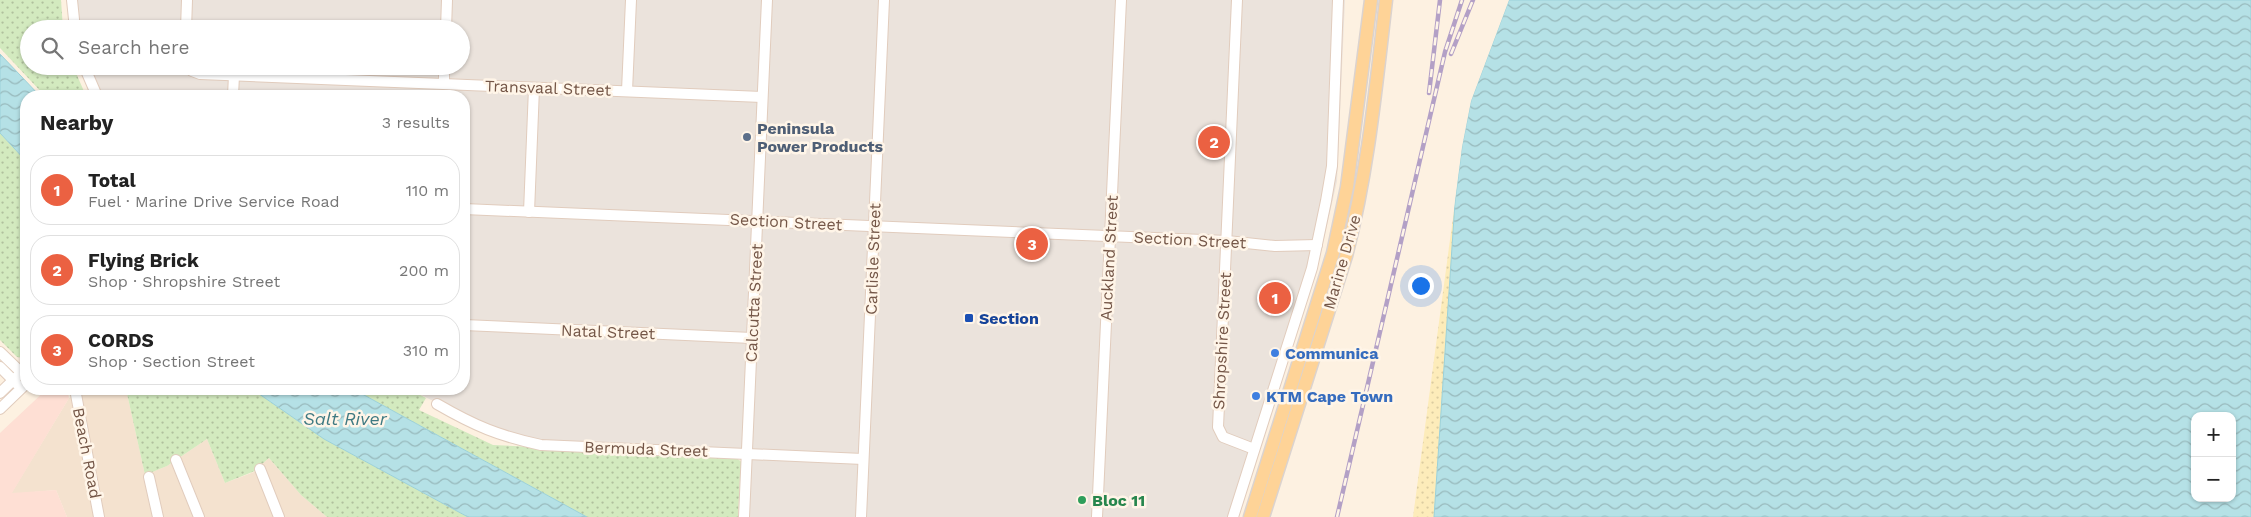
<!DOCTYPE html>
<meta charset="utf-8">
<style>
:root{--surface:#fff;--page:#f2f2f2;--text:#222;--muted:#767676;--line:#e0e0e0;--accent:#eb6142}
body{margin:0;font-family:"Work Sans",sans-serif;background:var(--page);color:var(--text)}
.controls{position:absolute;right:15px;bottom:15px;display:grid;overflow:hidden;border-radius:10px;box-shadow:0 1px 4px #0004}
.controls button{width:45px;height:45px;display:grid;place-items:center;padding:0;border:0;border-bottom:1px solid var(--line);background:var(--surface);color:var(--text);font:25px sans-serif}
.you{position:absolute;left:1420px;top:285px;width:18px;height:18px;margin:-12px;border:4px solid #fff;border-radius:50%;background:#1a73e8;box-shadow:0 0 0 8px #1a73e833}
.badge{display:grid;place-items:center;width:32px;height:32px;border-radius:50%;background:var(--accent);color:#fff;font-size:16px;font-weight:700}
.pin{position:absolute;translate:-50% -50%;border:2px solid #fff;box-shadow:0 1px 5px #0006}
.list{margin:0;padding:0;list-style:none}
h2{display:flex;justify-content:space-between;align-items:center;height:65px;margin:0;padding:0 20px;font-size:21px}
h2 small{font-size:16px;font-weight:400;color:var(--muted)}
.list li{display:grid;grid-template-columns:32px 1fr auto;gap:15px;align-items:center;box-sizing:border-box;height:70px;margin:0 10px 10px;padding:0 10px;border:1px solid var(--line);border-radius:20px}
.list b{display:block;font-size:19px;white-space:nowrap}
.list p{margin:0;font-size:16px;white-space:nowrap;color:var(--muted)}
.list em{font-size:16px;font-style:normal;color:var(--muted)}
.icon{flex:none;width:28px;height:28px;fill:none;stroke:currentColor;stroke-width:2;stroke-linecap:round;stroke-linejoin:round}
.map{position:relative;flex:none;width:2251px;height:517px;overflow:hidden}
.search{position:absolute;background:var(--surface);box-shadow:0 1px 4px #0004;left:20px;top:20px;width:450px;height:55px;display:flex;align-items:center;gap:12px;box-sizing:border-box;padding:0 18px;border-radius:28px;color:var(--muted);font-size:19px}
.panel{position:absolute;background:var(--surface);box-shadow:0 1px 4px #0004;left:20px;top:90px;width:450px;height:305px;border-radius:20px}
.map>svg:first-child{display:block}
.residential{fill:#f4e2cf}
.commercial{fill:#fedfd4}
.industrial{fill:#ebe3dc}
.grass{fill:url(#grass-dots)}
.sand{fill:url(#sand-dots)}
.water{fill:url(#water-waves);stroke:#9bd1d9;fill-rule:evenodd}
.pier{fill:#fdf1e1}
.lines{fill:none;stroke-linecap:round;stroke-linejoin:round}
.minor-casing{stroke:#e1ccbd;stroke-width:12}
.major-casing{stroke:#dbd3cf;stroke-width:15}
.minor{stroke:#fff;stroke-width:10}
.major{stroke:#fed397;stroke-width:12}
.rail-casing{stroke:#b3a0c6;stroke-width:4.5}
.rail{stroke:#fff5e8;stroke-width:2.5;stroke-dasharray:8;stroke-linecap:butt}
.service-dot{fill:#5c6f8a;stroke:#fff5e8;stroke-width:2}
.transit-dot{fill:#1a4fb4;stroke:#fff5e8;stroke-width:2}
.shop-dot{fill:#3f7fe0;stroke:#fff5e8;stroke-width:2}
.leisure-dot{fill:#2e9e5b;stroke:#fff5e8;stroke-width:2}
.labels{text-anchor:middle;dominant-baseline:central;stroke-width:5;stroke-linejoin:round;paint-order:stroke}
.street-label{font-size:16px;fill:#745647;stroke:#fff5e8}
.service-label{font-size:16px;font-weight:bold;fill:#4e5e75;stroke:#fff5e8;text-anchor:start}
.transit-label{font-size:16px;font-weight:bold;fill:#164399;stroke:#fff5e8;text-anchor:start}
.shop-label{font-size:16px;font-weight:bold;fill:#366cbe;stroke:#fff5e8;text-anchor:start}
.leisure-label{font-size:16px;font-weight:bold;fill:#27864d;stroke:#fff5e8;text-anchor:start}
.water-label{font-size:18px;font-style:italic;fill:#3e7982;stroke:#fff5e8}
</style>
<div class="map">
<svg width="2251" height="517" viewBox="0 0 2251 517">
<defs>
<pattern id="grass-dots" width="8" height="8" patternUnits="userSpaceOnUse" patternTransform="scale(1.25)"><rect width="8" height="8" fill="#d3eabf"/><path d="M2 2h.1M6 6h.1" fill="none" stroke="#b0c09d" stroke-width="1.8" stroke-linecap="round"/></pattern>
<pattern id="sand-dots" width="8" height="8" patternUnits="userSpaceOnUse" patternTransform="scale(1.25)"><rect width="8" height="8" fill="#fdecba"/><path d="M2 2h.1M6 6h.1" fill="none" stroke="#dccca1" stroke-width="1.8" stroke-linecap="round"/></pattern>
<pattern id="water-waves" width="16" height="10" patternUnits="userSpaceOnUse" patternTransform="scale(1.25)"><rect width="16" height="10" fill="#b5e1e6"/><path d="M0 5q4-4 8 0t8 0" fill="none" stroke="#98b9bc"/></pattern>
</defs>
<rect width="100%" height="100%" fill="#fdf1e1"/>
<path class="residential" d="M105 389H126L145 475 167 466 207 439 225 483 262 469V464L269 458 301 495 327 517H67L56 490 11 494 69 398 77 394Z"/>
<path class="commercial" d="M47 389H67L69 398 12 493 56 490 67 517H0V433Z"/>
<path class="industrial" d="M72 0H1345L1337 181 1316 274 1259 450 1239 517H744L748 453 541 445 506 437 409 389H464V96H97L85 66H461V29H75Z"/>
<g class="grass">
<path d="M0 0H61L63 29H29V66H73L86 96H45L0 48Z"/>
<path d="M0 133 26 161V356L23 358 17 357 0 340Z"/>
<path d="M126 389H252L324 439 468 517H327L301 495 269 458 262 464V468L225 483 207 439 167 466 145 475Z"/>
<path d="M353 389H409L426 398 419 410 493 445 735 457 743 463 744 472 740 476 738 517H587Z"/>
</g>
<path class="sand" d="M1455 202 1434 517H1413Z"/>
<g class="water">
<path d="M1509 0H2251V517H1434L1455 202 1462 147 1471 101ZM2195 416H2232V498H2195Z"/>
<path d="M0 54 40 96H26V161L0 133Z"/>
<path d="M252 389H353L587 517H468L324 439Z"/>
</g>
<path class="pier" d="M1507 0H1509L1471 101 1462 147 1450 239 1459 146 1469 100Z"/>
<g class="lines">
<defs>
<g id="minor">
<path d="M72 0 75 29"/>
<path d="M1237 0 1218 427 1223 437 1254 449"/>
<path d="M186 29 187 0"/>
<path d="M446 29 447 0"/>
<path d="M84 66 97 96"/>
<path d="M187 66 192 71 200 74 762 97"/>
<path d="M444 83V66"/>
<path d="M627 91 631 0"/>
<path d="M233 96 234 75"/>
<path d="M464 209 1227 241 1275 246 1317 245"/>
<path d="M529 212 534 88"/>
<path d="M464 325 752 338"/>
<path d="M0 352 26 377"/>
<path d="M0 367 17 384"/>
<path d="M75 389 99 517"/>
<path d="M0 393 26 368"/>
<path d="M437 404C475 426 499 436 541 445L863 459"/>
<path d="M0 409 26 384"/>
<path d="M176 460 199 517"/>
<path d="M260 469 279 517"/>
<path d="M149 477 158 517"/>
<path d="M744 517 767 0"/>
<path d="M861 517 884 0"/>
<path d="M1097 517 1121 0"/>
<path d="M1233 517 1312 268 1326 201 1332 166 1338 0"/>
</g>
<g id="major">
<path d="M1250 517 1333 253 1347 187 1371 0"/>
<path d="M1263 517 1346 256C1368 172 1376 86 1386 0"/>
</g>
</defs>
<use href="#minor" class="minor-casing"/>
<use href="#major" class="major-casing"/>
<use href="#minor" class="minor"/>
<use href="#major" class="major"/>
<defs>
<g id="rail">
<path d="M1451 54 1473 0"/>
<path d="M1429 93 1440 0"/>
<path d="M1337 517 1445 52 1462 0"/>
</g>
</defs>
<use href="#rail" class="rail-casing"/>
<use href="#rail" class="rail"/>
</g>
<circle class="service-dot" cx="747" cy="137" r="5"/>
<rect class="transit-dot" x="964" y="313" width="10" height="10" rx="2.5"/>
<g class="shop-dot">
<circle cx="1275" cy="353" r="5"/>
<circle cx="1256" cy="396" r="5"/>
</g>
<circle class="leisure-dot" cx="1082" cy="500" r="5"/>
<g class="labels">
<g class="street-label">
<text transform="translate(548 88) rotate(2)">Transvaal Street</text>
<text transform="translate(786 222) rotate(3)">Section Street</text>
<text transform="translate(1190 240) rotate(3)">Section Street</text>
<text transform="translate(1109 258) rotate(-87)">Auckland Street</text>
<text transform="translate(873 259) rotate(-88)">Carlisle Street</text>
<text transform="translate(1342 262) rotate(-74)">Marine Drive</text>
<text transform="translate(754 303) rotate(-87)">Calcutta Street</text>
<text transform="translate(608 332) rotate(2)">Natal Street</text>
<text transform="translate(1222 341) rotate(-87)">Shropshire Street</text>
<text transform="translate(646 449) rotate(2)">Bermuda Street</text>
<text transform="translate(87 453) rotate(79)">Beach Road</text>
</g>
<g class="service-label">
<text x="757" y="128">Peninsula<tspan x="757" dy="18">Power Products</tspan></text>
</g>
<g class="transit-label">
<text x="979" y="318">Section</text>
</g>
<g class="shop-label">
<text x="1285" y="353">Communica</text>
<text x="1266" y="396">KTM Cape Town</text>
</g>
<g class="leisure-label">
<text x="1092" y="500">Bloc 11</text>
</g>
<g class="water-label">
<text x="345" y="418">Salt River</text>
</g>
</g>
</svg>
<div class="controls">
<button>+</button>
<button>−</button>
</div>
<div class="you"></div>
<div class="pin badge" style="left:1275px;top:298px">1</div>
<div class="pin badge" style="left:1214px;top:142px">2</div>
<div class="pin badge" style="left:1032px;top:244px">3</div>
<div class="search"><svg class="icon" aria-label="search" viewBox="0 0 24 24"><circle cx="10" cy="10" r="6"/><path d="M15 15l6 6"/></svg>Search here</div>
<section class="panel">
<h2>Nearby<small>3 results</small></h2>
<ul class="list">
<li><span class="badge">1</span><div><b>Total</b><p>Fuel · Marine Drive Service Road</p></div><em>110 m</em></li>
<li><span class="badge">2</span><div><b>Flying Brick</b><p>Shop · Shropshire Street</p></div><em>200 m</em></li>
<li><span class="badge">3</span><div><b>CORDS</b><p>Shop · Section Street</p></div><em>310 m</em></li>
</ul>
</section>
</div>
